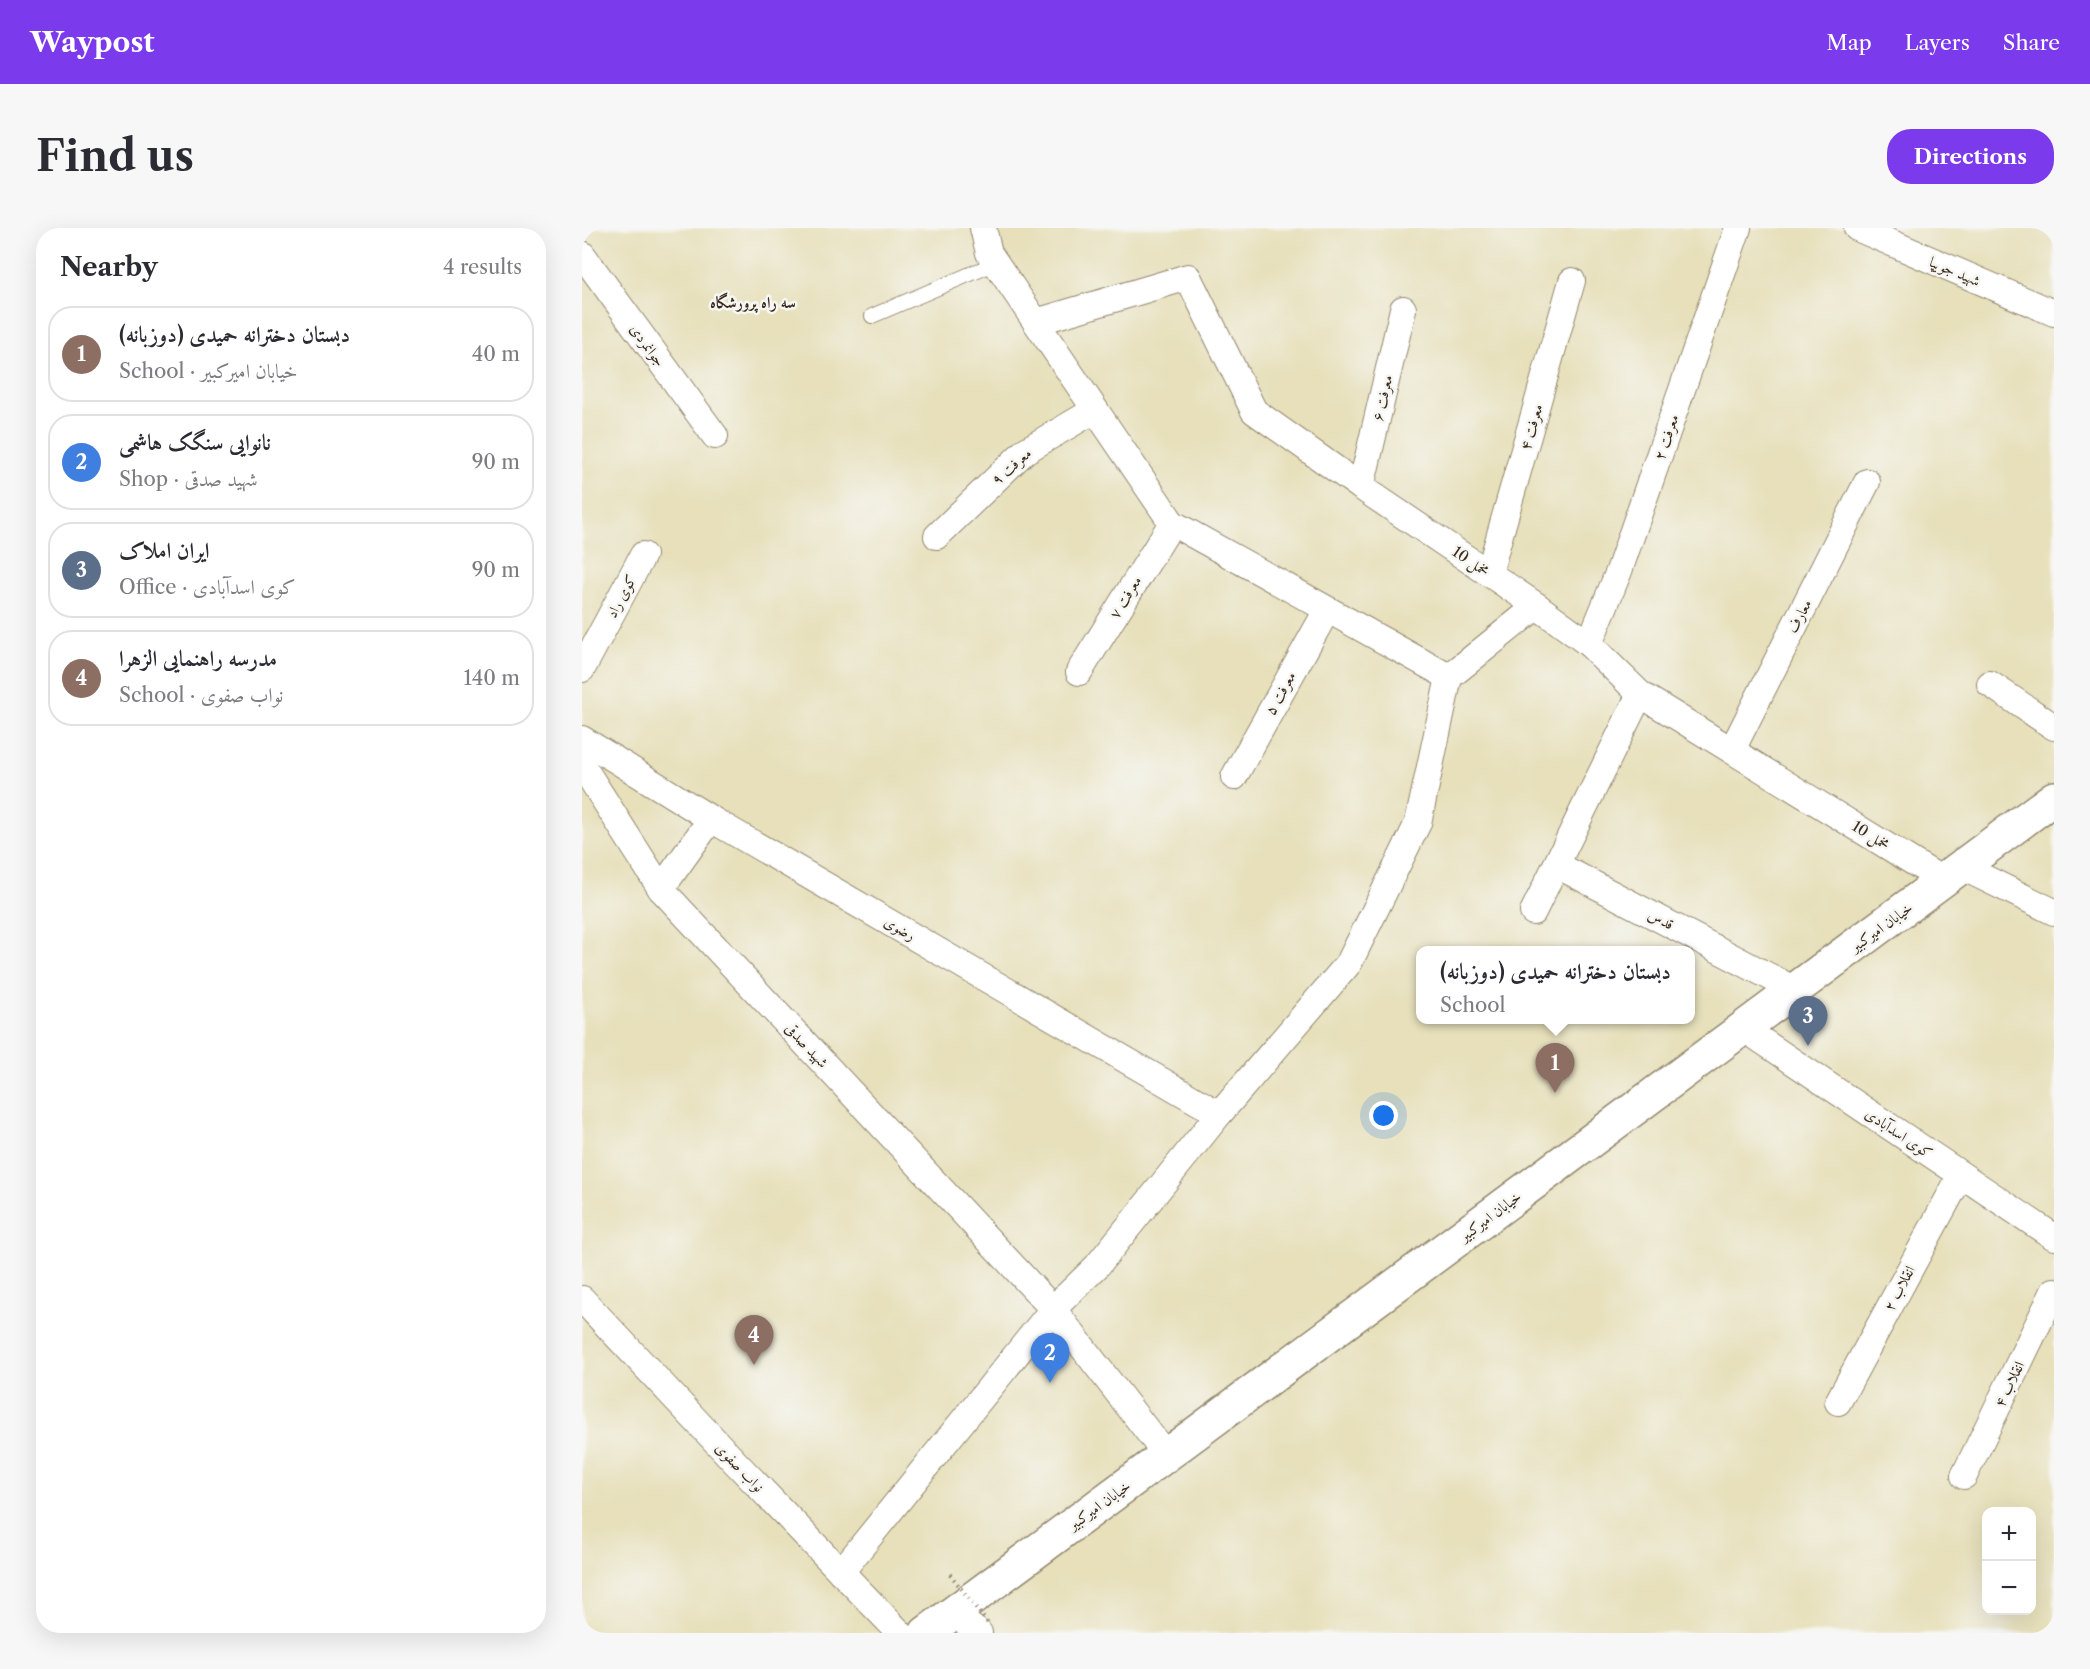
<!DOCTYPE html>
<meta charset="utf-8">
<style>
:root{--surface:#fff;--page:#f7f7f7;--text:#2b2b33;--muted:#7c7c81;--line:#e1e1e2;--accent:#7c3aed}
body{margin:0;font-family:"Libre Caslon Text",Amiri,serif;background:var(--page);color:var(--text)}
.controls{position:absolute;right:18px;bottom:18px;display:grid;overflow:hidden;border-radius:12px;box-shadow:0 6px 24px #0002}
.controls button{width:54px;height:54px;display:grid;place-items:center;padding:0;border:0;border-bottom:2px solid var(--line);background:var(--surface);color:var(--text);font:30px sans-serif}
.you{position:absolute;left:802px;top:888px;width:21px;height:21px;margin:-15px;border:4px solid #fff;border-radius:50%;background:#1a73e8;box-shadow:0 0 0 9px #1a73e833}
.badge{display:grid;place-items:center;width:39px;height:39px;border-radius:50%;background:var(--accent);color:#fff;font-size:20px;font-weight:700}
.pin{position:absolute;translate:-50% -50px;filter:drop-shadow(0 2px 3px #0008)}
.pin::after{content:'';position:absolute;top:32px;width:21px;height:18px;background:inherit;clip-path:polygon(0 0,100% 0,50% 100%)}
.popup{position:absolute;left:834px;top:718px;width:279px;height:78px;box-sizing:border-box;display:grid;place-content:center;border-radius:12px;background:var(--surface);filter:drop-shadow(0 2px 4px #0005);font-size:20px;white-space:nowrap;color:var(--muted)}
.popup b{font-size:22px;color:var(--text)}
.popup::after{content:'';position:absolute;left:50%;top:100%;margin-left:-12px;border:12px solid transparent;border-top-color:var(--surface)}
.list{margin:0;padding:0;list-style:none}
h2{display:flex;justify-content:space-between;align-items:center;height:78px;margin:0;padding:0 24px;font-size:26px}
h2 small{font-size:20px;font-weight:400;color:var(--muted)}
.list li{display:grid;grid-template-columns:39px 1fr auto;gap:18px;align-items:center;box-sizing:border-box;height:96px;margin:0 12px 12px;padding:0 12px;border:2px solid var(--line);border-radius:24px}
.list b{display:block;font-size:22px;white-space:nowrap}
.list p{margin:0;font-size:20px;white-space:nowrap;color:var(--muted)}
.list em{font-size:20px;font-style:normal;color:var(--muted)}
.map{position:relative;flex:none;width:1472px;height:1405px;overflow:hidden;border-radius:24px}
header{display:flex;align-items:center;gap:36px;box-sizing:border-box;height:84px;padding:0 30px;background:var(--accent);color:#fff}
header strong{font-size:28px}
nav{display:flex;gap:33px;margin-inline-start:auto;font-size:21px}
.intro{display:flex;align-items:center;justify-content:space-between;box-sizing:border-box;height:144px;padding:0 36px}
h1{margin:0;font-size:42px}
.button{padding:15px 27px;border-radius:24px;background:var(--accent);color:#fff;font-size:21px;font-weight:700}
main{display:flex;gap:36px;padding:0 36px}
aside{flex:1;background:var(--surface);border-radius:24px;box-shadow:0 6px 24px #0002}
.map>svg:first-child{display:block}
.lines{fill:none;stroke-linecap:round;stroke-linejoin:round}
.service-casing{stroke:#91856c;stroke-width:16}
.minor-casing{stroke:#91856c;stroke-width:28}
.secondary-casing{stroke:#91856c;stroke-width:36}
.service{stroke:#fff;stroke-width:14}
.minor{stroke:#fff;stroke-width:26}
.secondary{stroke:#fff;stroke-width:33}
.path-bridge{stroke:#91856c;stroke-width:4;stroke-dasharray:1.5 4.5;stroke-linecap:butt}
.labels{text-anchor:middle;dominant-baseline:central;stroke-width:5;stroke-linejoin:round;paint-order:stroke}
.street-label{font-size:15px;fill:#3b2a1e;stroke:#f6f6f2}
.neighbourhood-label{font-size:16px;font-weight:bold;fill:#3b2a1e;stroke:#f6f6f2}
</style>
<header>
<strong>Waypost</strong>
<nav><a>Map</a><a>Layers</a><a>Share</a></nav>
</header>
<div class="intro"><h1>Find us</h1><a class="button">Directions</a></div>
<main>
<aside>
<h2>Nearby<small>4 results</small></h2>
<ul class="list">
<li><span class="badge" style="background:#8d6e63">1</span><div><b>دبستان دخترانه حمیدی (دوزبانه)</b><p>School · خیابان امیرکبیر</p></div><em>40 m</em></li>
<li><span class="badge" style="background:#3f7fe0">2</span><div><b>نانوایی سنگک هاشمی</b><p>Shop · شهید صدقی</p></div><em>90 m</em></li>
<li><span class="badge" style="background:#5c6f8a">3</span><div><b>ایران املاک</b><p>Office · کوی اسدآبادی</p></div><em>90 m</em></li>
<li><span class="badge" style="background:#8d6e63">4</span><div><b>مدرسه راهنمایی الزهرا</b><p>School · نواب صفوی</p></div><em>140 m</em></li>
</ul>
</aside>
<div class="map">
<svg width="1472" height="1405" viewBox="0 0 1472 1405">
<rect width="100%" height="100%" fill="#f6f6f2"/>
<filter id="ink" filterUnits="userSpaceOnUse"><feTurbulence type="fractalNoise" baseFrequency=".0167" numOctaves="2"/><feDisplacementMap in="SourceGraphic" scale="12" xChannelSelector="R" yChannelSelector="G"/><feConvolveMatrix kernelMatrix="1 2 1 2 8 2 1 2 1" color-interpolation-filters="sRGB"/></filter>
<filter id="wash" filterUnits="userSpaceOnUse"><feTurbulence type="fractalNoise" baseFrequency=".008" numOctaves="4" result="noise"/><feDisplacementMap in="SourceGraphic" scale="24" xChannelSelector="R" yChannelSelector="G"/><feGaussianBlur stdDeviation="1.35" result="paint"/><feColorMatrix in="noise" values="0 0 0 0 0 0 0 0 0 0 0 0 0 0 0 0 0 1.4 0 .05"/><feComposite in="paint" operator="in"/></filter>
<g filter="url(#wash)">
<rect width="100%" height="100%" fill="#e7e0bb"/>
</g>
<g filter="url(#ink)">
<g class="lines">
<defs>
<path id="service" d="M290 88 414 35"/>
<g id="minor">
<path d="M401 0 407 25 590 295 867 449"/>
<path d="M1275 0 1472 85"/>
<path d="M0 26 133 208"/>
<path d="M454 94 606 49 672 183 779 259 955 378 1007 416 1058 466 1362 653"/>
<path d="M779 259 821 81"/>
<path d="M355 308 443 223 513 182"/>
<path d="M907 345 990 53"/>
<path d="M1007 416 1037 343 1156 0"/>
<path d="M0 441 61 327"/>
<path d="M497 444 590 295"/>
<path d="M1408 456 1472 499"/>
<path d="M0 511 129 591 637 886"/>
<path d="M1150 522 1285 254"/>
<path d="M0 537 79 661 471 1081 584 1227"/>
<path d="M652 549 745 382"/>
<path d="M975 637 1213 762"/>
<path d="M1380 639 1472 684"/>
<path d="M79 661 129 591"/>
<path d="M951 684 1058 466"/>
<path d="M1161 800 1472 1009"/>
<path d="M0 1071 153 1234 318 1405"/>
<path d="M1256 1174 1379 947"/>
<path d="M1382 1248 1472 1063"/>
<path d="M259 1344 471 1081 515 1038 637 886 767 735 836 595 867 449 955 378"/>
<path d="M371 1385 397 1405"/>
</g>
<path id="secondary" d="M344 1405 1472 570"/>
</defs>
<use href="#service" class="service-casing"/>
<use href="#minor" class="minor-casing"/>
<use href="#secondary" class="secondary-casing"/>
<use href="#service" class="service"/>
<use href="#minor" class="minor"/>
<use href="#secondary" class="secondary"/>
<path class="path-bridge" d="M368 1346 407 1397"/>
</g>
</g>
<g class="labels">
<g class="street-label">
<text transform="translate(1373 43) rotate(23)">شهید جویپا</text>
<text transform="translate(66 117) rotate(54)">جوانمردی</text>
<text transform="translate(800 170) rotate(-77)">معرفت ۶</text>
<text transform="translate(949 199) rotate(-74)">معرفت ۴</text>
<text transform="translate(1084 209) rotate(-71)">معرفت ۲</text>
<text transform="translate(429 238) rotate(-41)">معرفت ۹</text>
<text transform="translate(889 333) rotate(34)">مخمل 10</text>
<text transform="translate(39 368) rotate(-62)">کوی راد</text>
<text transform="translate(543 369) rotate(-58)">معرفت ۷</text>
<text transform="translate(1217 388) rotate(-63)">معارف</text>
<text transform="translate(698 465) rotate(-61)">معرفت ۵</text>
<text transform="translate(1289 607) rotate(32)">مخمل 10</text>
<text transform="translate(1079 691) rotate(28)">قدس</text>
<text transform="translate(1299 699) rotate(-36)">خیابان امیرکبیر</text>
<text transform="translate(318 700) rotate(30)">رضوی</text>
<text transform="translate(225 817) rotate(47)">شهید صدقی</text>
<text transform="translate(1317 905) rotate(34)">کوی اسدآبادی</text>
<text transform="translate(908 988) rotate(-37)">خیابان امیرکبیر</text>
<text transform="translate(1317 1060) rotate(-62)">انقلاب ۲</text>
<text transform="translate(1427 1156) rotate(-64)">انقلاب ۴</text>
<text transform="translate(158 1239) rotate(46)">نواب صفوی</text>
<text transform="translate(517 1277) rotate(-36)">خیابان امیرکبیر</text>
</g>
<g class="neighbourhood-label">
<text x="171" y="74">سه راه پرورشگاه</text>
</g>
</g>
</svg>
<div class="controls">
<button>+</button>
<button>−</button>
</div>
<div class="you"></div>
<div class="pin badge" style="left:973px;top:865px;background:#8d6e63">1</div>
<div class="popup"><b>دبستان دخترانه حمیدی (دوزبانه)</b>School</div>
<div class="pin badge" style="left:468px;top:1155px;background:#3f7fe0">2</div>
<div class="pin badge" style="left:1226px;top:818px;background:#5c6f8a">3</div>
<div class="pin badge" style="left:172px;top:1137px;background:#8d6e63">4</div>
</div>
</main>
